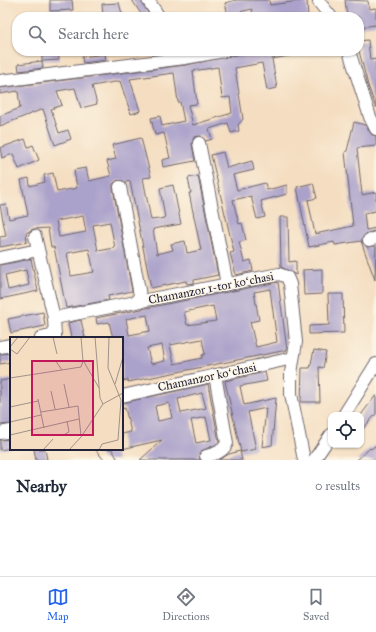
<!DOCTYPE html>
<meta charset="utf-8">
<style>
:root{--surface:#fff;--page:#f6f6f7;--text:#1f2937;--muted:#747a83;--line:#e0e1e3;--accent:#2563eb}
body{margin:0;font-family:"IM FELL Great Primer",serif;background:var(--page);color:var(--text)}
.controls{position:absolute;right:12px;bottom:12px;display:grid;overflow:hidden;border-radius:8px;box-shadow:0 1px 3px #0004}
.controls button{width:36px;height:36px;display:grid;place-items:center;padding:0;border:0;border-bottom:1px solid var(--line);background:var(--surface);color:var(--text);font:20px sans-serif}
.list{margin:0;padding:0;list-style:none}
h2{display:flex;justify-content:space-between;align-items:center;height:52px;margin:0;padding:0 16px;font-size:17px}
h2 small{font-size:13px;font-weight:400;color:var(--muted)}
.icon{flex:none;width:22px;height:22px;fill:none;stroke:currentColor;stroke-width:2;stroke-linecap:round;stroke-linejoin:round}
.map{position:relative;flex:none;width:376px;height:460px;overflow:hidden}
.search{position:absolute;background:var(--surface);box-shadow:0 1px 3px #0004;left:12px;right:12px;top:12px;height:44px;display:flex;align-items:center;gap:10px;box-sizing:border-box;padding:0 14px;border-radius:16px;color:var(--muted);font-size:15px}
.sheet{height:116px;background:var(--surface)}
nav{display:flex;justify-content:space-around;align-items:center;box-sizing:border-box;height:56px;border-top:1px solid var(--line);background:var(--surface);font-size:11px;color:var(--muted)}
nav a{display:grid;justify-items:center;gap:2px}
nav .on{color:var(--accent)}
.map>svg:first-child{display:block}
.building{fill:#aba2cb;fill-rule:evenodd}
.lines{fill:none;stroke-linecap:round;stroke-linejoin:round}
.minor-casing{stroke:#6c636a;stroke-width:14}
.minor{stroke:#fff;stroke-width:12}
.labels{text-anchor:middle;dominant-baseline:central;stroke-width:3;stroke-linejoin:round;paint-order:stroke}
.street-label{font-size:12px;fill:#22223b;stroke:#fcf5e5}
.inset-road{fill:none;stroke:#a0928b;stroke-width:1}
.view{fill:#c2185b;fill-opacity:0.15;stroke:#c2185b;stroke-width:2}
.inset-edge{fill:none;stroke:#22223b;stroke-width:2}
</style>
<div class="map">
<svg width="376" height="460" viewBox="0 0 376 460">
<rect width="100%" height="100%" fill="#fcf5e5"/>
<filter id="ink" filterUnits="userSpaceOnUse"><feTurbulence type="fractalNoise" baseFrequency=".025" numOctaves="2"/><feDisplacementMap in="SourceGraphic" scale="8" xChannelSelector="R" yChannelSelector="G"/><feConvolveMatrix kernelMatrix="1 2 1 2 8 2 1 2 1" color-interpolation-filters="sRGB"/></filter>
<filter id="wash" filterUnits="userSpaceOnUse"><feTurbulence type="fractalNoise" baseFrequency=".012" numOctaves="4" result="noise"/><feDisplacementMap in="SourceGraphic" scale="16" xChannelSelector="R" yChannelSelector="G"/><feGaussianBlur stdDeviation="0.9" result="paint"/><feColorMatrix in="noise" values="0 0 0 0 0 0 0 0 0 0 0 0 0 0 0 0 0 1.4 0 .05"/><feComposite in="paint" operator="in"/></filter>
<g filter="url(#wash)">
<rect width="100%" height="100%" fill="#f4ddc0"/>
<g id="blocks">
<g class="building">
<path d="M50 0H72L73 10 50 11Z"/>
<path d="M132 0H141L150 17H143Z"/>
<path d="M236 0H269L270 5 307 0 308 17H253L252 9 228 15 225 3Z"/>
<path d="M345 0 368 1 369 9 376 8V25L359 27V17H347Z"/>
<path d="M119 3 123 17H103L102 4Z"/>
<path d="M368 40 370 60 376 59V108L368 85 359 51V41Z"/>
<path d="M42 51H58L59 60 42 61Z"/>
<path d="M255 51H293L294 55 272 59 277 88 267 90 262 63 235 68 243 119 238 125 239 131 231 133 228 123 209 129 212 139 206 141 201 136 194 137 192 144 195 161 163 167 162 160 170 158 164 133 155 135 151 118 160 116 162 126 184 121 180 102H178L174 73 130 79 140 111 131 114 120 81 92 86 97 104 81 108 75 88 57 91 62 105 51 109 59 133 68 130 71 139 55 145 43 109 0 126V116L20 108 18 91 0 94V88L186 65ZM218 67 222 98 230 97 232 113 193 125 188 105 197 104 193 71Z"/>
<path d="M105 54 106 60 83 63 82 57Z"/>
<path d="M42 61 43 68 19 71 18 64Z"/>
<path d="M354 122 365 125 372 135 376 136V146L357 148 362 195 376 192V211L364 213 366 230 376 228V231L367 233 362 239V242L367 247 376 246 375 280 361 241 335 245 334 242 309 247 297 187 313 183 317 198 308 200 315 234 353 226 345 152 347 151Z"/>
<path d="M141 138 151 177 143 178 151 220 165 218 160 188 173 185 181 224 153 229 157 254 173 250 171 244 185 241 187 253 201 250 189 193H191L188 178 198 176 218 275 194 280V283L187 284 186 281 151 288 130 181 126 182 118 180 113 184V188L132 291 108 296 109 300 66 308 54 247H51L48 228 33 229 26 233 27 242 0 247V237L6 236 0 205 6 204 9 219 28 215 21 180 29 178 30 186 45 182 44 175 53 173 57 192 77 188 74 170 86 168 89 181 111 176 107 161 116 159 112 145ZM83 216 86 232 59 237 56 221ZM110 222 115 248 98 251 93 225ZM89 249 94 272 71 276 67 253Z"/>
<path d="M25 139 28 147 33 145 39 160 19 169 13 154 2 158 0 148Z"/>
<path d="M223 152 227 168 252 161 254 170 233 175 237 190 265 183 267 190 287 185V194L261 201 265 217 257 219 251 196 233 200 239 224 242 223 246 240 239 242 244 262 251 260 253 271 236 275 230 253 234 252 211 155Z"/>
<path d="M280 217H288L289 262 296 261V275L281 267Z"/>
<path d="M31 259 38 291 0 299V265ZM26 270 29 285 8 290 5 275Z"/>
<path d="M322 269V294L304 295 303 270Z"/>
<path d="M278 282 287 350 128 382V380L122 381V338H113L109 322 97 324 96 318ZM270 289 277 342 256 347 250 322 259 320 254 292ZM213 306 216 321 187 325 184 312ZM147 315 150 331 129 335 126 319ZM202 339 205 354 202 355V358L174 364 170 345ZM162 345 165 361 151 364 147 348Z"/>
<path d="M328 294H343L344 333 309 334V326L329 325Z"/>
<path d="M43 312 45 326 11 333 8 319Z"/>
<path d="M81 320 85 338H71L68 323Z"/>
<path d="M314 350 326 352 323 368 319 367 320 402H301L302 368H310Z"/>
<path d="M11 353V362L0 364V354Z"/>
<path d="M265 372 267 381 240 386 244 405 276 398 272 445 262 447 266 408 248 412 256 449 241 452 225 381Z"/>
<path d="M11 379V424L0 425V381Z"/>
<path d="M208 384 219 442 215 445 201 451 199 454 200 460H140L162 440 122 449V434L131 432 125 408 122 409V403ZM202 393 206 408 181 413 178 399ZM169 403 172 418 158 421 155 406ZM206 417 211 440 196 443 191 420Z"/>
<path d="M376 395V414L361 431V415Z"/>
<path d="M11 439V448L0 450V440Z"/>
<path d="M376 445V460H357L370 448 371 449Z"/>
<path d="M34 449H45L47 460H36Z"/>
<path d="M95 449H112L118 460H104Z"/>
<path d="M240 451 242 460H219L229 454Z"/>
</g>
</g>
</g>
<g filter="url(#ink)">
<use href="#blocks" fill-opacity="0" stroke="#6c636a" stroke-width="1"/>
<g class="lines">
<defs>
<g id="minor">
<path d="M148 0 159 17"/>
<path d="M319 2 331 17"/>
<path d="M349 51 370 117 376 129"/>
<path d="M0 81 185 58 224 51"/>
<path d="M199 143 227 284"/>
<path d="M120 187 141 301"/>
<path d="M35 236 54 318 55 338"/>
<path d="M369 240 376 238"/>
<path d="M0 258 38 250"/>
<path d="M54 318 279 274 287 277 290 284 296 342 291 373V394L304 460"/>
<path d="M41 338 55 335"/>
<path d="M0 347 11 345"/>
<path d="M122 396 293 358"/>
<path d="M344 415 376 364"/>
<path d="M0 433 11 431"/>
<path d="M206 456C215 454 223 452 227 443L215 375"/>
<path d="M314 460 331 435"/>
</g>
</defs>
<use href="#minor" class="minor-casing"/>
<use href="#minor" class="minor"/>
</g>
</g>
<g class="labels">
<g class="street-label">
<text transform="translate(211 288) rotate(-11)">Chamanzor 1-tor koʻchasi</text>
<text transform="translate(207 377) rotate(-12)">Chamanzor koʻchasi</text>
</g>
</g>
<g transform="translate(10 337)">
<rect width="113" height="113" fill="#f4ddc0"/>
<path class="inset-road" d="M43 0 47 17M85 0 90 61 93 67M0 10 8 0M0 12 7 17 20 0M45 23 52 33M74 25 89 51M0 41 71 30 73 24 71 0M54 47 59 70M105 47 113 20M41 54 45 72M28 62 34 91M0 70 28 64M31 75 68 69 71 99M0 85 31 78M55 97 59 95 57 84M0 98 69 82M33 113 43 102M59 113 71 100 93 67 113 56M89 113 92 107 108 103 111 63 98 31 99 0"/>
<path class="view" d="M22 24H83V98H22Z"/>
<rect width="113" height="113" class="inset-edge"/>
</g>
</svg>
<div class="controls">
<button><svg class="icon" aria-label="locate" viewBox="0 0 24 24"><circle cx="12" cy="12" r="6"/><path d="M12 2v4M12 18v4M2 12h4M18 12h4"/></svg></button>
</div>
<div class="search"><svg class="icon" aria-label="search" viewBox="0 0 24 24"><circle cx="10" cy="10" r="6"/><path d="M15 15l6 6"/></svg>Search here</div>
</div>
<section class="sheet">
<h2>Nearby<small>0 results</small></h2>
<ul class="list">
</ul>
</section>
<nav>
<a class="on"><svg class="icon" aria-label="map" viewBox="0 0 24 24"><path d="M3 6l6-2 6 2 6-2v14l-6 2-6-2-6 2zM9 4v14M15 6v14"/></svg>Map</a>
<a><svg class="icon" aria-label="directions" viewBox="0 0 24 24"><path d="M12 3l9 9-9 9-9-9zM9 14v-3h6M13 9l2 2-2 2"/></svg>Directions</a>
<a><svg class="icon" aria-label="saved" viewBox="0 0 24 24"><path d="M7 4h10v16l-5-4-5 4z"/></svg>Saved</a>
</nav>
